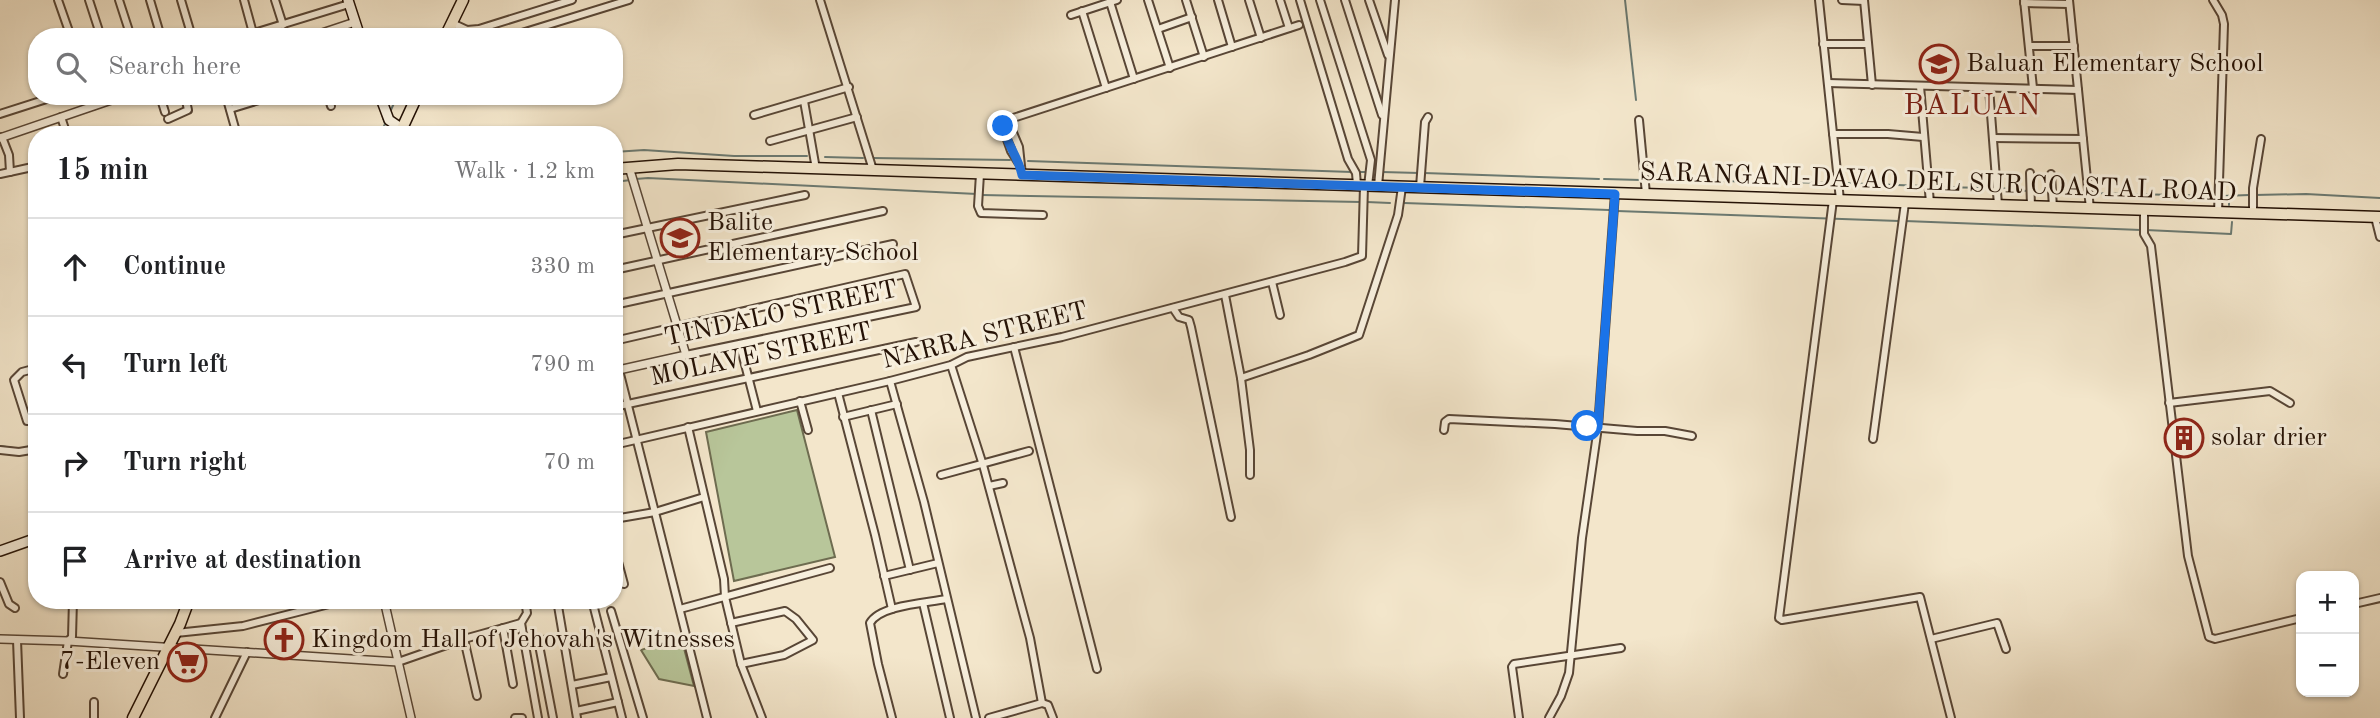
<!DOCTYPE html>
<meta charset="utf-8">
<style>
:root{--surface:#fff;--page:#f2f2f2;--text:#202124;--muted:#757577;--line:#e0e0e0}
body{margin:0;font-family:"Old Standard TT",serif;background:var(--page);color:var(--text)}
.controls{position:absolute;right:21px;bottom:21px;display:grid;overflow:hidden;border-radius:14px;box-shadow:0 2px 5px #0004}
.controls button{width:63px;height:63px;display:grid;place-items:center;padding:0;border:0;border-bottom:2px solid var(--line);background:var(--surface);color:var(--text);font:35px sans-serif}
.stop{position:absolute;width:21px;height:21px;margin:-16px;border:5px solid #1a73e8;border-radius:50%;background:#fff}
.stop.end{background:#1a73e8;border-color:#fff;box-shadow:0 2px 7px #0008}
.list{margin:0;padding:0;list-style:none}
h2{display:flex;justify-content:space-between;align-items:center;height:91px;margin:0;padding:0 28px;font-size:30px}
h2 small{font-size:23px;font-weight:400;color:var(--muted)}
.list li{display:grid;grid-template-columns:46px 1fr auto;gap:21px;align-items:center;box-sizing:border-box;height:98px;padding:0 28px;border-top:2px solid var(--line)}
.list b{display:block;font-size:26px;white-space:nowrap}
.list em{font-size:23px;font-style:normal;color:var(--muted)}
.icon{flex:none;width:38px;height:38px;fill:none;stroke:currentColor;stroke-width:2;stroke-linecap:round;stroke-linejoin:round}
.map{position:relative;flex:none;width:2380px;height:718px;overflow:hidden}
.search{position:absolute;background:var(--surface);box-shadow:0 2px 5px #0004;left:28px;top:28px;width:595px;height:77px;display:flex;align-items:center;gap:18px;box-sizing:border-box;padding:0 24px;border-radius:28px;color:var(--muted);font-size:26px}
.panel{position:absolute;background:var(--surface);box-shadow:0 2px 5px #0004;left:28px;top:126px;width:595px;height:483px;border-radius:28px}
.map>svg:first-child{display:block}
.green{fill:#b8c69a;stroke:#6e6c50;stroke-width:2}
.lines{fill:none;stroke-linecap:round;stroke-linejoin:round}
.stream{stroke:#6b7971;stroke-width:2}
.minor-casing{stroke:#584636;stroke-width:10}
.tertiary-casing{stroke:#584636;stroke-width:10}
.secondary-casing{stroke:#241105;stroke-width:12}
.primary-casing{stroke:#241105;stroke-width:13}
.minor{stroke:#f7efdd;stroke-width:6}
.tertiary{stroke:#f7efdd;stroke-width:7}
.secondary{stroke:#f7efdd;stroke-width:9}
.primary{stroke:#f3e6cb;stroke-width:10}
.route{stroke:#1a73e8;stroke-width:9}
.labels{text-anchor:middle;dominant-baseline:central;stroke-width:6;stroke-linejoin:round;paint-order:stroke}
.poi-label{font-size:26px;fill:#241105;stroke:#f7efdd;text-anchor:start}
.street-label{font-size:26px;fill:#241105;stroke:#f7efdd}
.quarter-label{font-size:30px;letter-spacing:2px;fill:#7a1f14;stroke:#f7efdd}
</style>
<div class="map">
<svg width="2380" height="718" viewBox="0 0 2380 718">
<rect width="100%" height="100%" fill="#f3e6cb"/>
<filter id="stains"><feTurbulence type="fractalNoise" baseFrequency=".00286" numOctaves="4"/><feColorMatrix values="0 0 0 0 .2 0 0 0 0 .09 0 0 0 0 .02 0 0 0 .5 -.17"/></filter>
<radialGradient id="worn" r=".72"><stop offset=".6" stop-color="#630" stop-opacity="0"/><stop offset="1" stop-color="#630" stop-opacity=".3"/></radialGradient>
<g class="green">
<path d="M797 410 835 557 734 581 706 432Z"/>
<path d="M681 637 694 686 659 679 641 650Z"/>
</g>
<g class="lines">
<g class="stream">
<path d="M1625 0 1636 100"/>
<path d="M390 112 395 101"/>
<path d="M380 135 385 124 381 111"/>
<path d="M614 152 644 150 734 156H807"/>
<path d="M825 157 863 158"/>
<path d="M873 158 1010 160"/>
<path d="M1028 161 1352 172"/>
<path d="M1359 172H1366"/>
<path d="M1382 172 1419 173"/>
<path d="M1424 173 1599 179"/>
<path d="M636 179 648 178 977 194"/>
<path d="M1604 179 1641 180"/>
<path d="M1648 180 1835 183"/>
<path d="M614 182 631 180"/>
<path d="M1841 183 1925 186"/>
<path d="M1932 187 1994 188"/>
<path d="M2000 188 2027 191"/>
<path d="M2033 192H2049"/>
<path d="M2055 192 2087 193"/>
<path d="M2092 193 2216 196"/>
<path d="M982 195 1361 202"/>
<path d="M2255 195 2306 194 2380 198"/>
<path d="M2222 196 2249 195"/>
<path d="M1367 202 1390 203"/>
<path d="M1404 203 1609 210"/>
<path d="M2229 205V196"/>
<path d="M1617 211 1899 221"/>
<path d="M1905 221 2141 230"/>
<path d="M2146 230 2231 234 2232 222"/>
<path d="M0 446 20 449 37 444"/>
</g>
<defs>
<g id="minor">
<path d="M58 0 71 37"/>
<path d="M89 0 101 37"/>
<path d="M119 0 131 37"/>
<path d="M150 0 161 37"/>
<path d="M181 0 192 37"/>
<path d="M244 0 253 33"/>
<path d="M275 0 283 25"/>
<path d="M820 0 873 170"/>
<path d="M1148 0 1170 68"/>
<path d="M1186 0 1204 57"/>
<path d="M1218 0 1232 47"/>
<path d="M1249 0 1261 38"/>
<path d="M1280 0 1289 28"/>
<path d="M1300 0 1348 159 1356 173 1357 185"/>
<path d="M1320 0 1371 160 1368 186"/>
<path d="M1345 0 1382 115"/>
<path d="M1369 0 1388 55"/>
<path d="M1819 0 1840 200"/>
<path d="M1842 0 1864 1"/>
<path d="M1864 0 1872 85"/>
<path d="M2024 0 2033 88"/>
<path d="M2069 0 2090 209"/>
<path d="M2213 0 2222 15 2224 24 2218 213"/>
<path d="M1110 2 1134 79"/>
<path d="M2024 3 2069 4"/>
<path d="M1082 11 1106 88"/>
<path d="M1071 15 1117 0"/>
<path d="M452 23 467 30 479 29 572 0"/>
<path d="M1158 29 1192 17"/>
<path d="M241 37 349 4"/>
<path d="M509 37 629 0"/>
<path d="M1823 44H1868"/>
<path d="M2029 46H2074"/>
<path d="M1828 83 2078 90"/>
<path d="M1920 86 1930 203"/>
<path d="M1989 88 1998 205"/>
<path d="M90 96 93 106"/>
<path d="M160 96 165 112"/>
<path d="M226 96 237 135"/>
<path d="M328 96 331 106"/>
<path d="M804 101 816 169"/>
<path d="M230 109 272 96"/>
<path d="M0 114 56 96"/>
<path d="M754 115 849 87"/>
<circle cx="1003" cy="121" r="4.5"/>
<path d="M61 117 67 135"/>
<path d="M168 119 188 110 185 96"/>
<path d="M1007 120 1299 25"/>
<path d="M1639 120 1646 194"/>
<path d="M1008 121 1019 147 1022 175"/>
<path d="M1002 125 1011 151 1018 162"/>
<path d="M1833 134H1888L1923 137"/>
<path d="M2 137 9 155 10 172"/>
<path d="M1993 138 2083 139"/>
<path d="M770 141 857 117"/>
<path d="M2030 173 2031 207"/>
<path d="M0 174 37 166"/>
<path d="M980 174 978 206 981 213 1043 215"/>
<path d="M2051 174 2053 208"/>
<path d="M1378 186 1395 0"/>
<path d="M1420 187 1425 122 1428 117"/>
<path d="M1833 200 1779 618 1782 620 1920 597 1951 718"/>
<path d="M2144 210V234L2151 246 2188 556 2209 637 2215 639 2301 618"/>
<path d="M2253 214V188L2261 139"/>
<path d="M2375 217 2380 237"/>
<path d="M614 235 805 195"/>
<path d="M614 270 883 211"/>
<path d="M1272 282 1280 315"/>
<path d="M1225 295 1241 378 1250 450V475"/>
<path d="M614 305 893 244"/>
<path d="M1173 308 1179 317 1189 320 1191 327 1231 517"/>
<path d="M614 341 905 274 916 307 686 355"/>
<path d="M740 345 757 411"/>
<path d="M1014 347 1097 669"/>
<path d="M951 365 983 465 1030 638 1042 703"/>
<path d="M37 368 22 372 14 380 27 421 37 420"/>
<path d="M619 370 707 718"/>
<path d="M1241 378 1309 355 1359 335 1398 215 1402 187"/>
<path d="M890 381 924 502 976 718"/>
<path d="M838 393 875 535 892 609"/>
<path d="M800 401 808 430"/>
<path d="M2169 403 2270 391 2290 403"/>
<path d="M614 407 916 342"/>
<path d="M871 410 910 570"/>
<path d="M843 417 897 404"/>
<path d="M688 427 724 579 725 597 741 664 762 718"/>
<path d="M1444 430 1445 422 1449 419 1555 424 1637 431H1665L1692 436"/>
<path d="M1873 439 1905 203"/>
<path d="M614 445 890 381 951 365 967 357 1062 337 1345 262 1362 256 1364 186"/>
<path d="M0 450 19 452 37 449"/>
<path d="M941 475 1029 451"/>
<path d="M989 486 1003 483"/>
<path d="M614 519 655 512 704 497"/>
<path d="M614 547 624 584"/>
<path d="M884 576 938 563"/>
<path d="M0 582 9 604 15 608"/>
<path d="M525 600 527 613 521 623 538 718"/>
<path d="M557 600 577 718"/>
<path d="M592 600 622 718"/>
<path d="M923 603 950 718"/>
<path d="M2354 604 2380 598"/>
<path d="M680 609 830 568"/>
<path d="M611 611 643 718"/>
<path d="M731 623 785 611 796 619 813 640 784 655 741 664"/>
<path d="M503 628 513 684"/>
<path d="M176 633 243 626 345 600"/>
<path d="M464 639 477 696"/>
<path d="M1931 639 1997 623 2006 649"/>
<path d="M17 640 20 718"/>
<path d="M398 662 464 639 521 623"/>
<path d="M63 674 68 641 72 637 73 600"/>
<path d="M572 685 611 677"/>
<path d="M94 702V718"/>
<path d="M576 711 618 702"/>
<path d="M215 718 247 652"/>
<path d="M515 718H522"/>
<path d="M553 718 539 645 543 640 562 638"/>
<path d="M892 718 878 664 870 623C880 605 926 603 946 599"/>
<path d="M989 718 1042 703 1048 705 1053 718"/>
<path d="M1519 718 1512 667 1514 664 1621 648"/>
<path d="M1549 718 1561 696 1569 673 1582 538 1598 427 1615 193"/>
</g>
<g id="tertiary">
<path d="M310 37 355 22"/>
<path d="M0 138 123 96"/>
<path d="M614 371 686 355 629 167"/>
<path d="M384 600 411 718"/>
<path d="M0 639 68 641 398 662"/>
</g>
<g id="secondary">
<path d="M348 0 360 37"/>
<path d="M380 96 389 120 402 129"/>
<path d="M0 551 37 538"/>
</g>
<g id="primary">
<path d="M445 37 463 0"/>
<path d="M399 135 417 96"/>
<path d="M614 169 678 164 2380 217"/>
<path d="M133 718 180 624 189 600"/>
</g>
</defs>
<use href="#minor" class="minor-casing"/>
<use href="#tertiary" class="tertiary-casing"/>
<use href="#secondary" class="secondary-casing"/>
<use href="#primary" class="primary-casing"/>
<use href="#minor" class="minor"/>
<use href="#tertiary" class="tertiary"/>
<use href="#secondary" class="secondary"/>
<use href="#primary" class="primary"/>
</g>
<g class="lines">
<path class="route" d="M1003 126C1005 141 1019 158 1022 175L1615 194 1598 427 1587 426"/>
</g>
<defs>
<symbol id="school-ring" viewBox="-11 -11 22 22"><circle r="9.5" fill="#f7efdd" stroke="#8f2418" stroke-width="1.5"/><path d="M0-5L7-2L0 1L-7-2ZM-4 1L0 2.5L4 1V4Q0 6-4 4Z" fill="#8f2418"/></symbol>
<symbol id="building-ring" viewBox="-11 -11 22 22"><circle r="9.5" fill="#f7efdd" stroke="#8f2418" stroke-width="1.5"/><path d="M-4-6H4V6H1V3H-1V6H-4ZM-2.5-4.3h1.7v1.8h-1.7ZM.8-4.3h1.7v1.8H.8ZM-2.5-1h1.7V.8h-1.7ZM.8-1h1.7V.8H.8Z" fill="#8f2418"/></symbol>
<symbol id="church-ring" viewBox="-11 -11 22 22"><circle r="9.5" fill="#f7efdd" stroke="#8f2418" stroke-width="1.5"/><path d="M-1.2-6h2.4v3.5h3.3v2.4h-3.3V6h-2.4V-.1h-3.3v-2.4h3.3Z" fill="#8f2418"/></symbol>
<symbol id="supermarket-ring" viewBox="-11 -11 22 22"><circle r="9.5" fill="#f7efdd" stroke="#8f2418" stroke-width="1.5"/><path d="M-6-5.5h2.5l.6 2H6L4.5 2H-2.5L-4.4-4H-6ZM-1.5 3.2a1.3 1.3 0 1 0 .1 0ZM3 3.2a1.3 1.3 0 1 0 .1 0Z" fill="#8f2418"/></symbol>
</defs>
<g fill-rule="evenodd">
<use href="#school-ring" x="1917" y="42" width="44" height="44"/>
<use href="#school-ring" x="658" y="216" width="44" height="44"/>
<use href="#building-ring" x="2162" y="416" width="44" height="44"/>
<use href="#church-ring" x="262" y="618" width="44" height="44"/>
<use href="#supermarket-ring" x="165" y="640" width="44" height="44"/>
</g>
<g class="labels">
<g class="poi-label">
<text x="1966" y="64">Baluan Elementary School</text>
<text x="707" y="223">Balite<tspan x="707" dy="30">Elementary School</tspan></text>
<text x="2211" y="438">solar drier</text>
<text x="311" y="640">Kingdom Hall of Jehovah's Witnesses</text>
<text x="160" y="662" text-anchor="end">7-Eleven</text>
</g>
<g class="street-label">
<text transform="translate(1938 183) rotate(2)">SARANGANI-DAVAO DEL SUR COASTAL ROAD</text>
<text transform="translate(781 314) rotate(-12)">TINDALO STREET</text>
<text transform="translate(985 336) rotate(-14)">NARRA STREET</text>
<text transform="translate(761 355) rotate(-12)">MOLAVE STREET</text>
</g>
<g class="quarter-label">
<text x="1973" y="106">BALUAN</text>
</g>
</g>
<rect width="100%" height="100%" filter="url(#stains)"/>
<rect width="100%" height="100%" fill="url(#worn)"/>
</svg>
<div class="controls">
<button>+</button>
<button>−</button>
</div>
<div class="stop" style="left:1587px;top:426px"></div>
<div class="stop end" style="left:1003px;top:126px"></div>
<div class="search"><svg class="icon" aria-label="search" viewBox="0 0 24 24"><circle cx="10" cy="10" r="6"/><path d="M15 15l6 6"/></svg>Search here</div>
<section class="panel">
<h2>15 min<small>Walk · 1.2 km</small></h2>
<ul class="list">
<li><svg class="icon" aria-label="ahead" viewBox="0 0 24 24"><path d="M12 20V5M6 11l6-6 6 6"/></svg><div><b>Continue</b></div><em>330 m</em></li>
<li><svg class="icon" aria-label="left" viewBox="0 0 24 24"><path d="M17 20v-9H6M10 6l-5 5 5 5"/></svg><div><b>Turn left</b></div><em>790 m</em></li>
<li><svg class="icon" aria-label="right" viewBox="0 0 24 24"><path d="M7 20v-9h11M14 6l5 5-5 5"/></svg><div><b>Turn right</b></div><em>70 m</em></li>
<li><svg class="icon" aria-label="arrive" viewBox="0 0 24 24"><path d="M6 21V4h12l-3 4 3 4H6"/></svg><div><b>Arrive at destination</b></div></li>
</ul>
</section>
</div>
